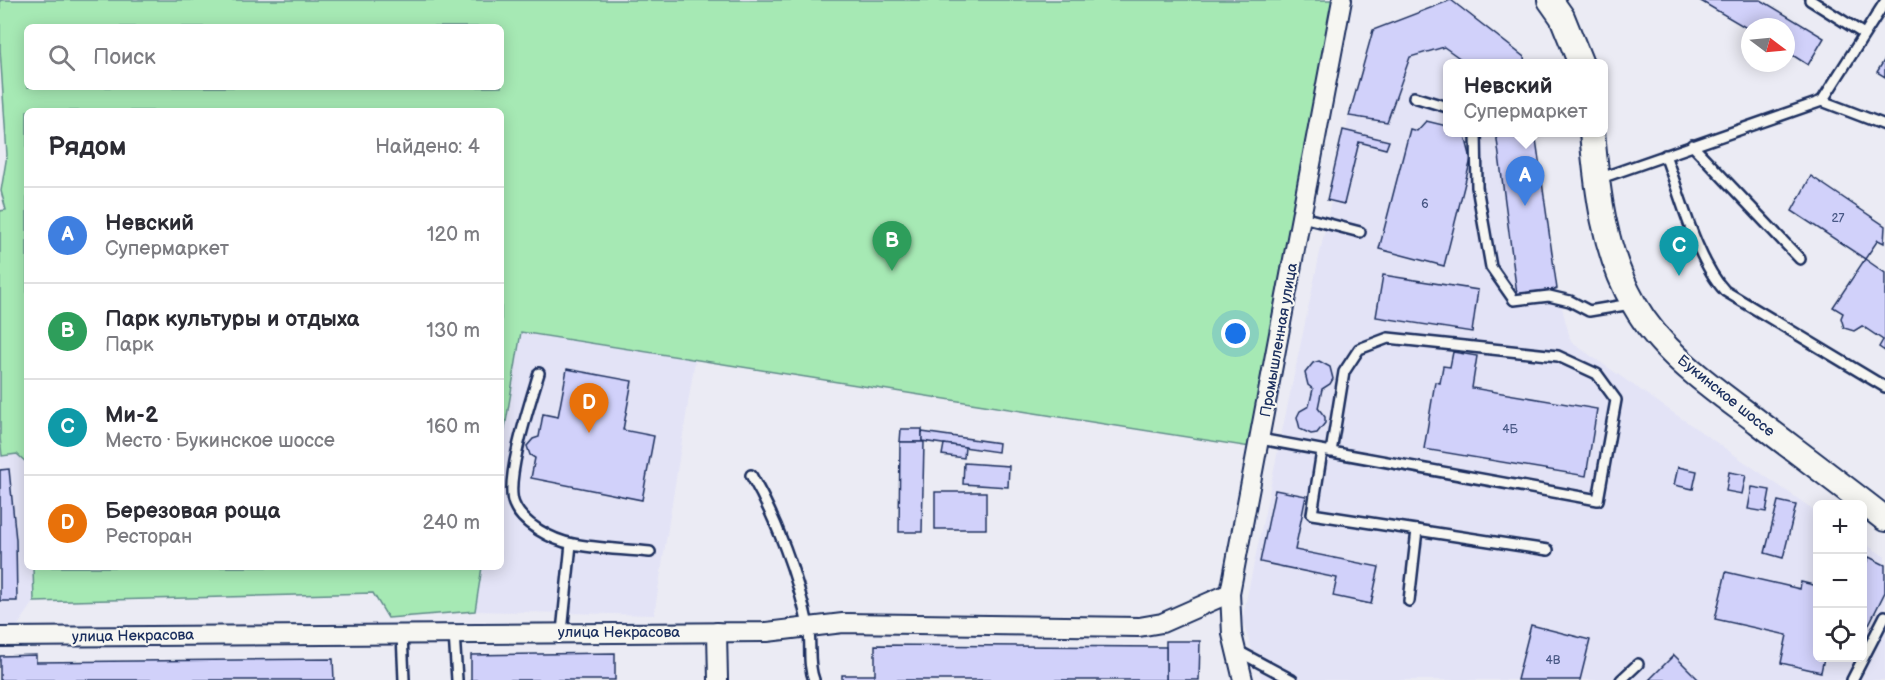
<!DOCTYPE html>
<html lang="ru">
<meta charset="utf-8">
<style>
:root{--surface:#fff;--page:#f7f7f7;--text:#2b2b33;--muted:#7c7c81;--line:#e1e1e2;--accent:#c8321e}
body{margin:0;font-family:"Balsamiq Sans",sans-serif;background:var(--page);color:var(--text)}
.controls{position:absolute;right:18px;bottom:18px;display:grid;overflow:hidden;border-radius:9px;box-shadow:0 3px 15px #0003}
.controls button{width:54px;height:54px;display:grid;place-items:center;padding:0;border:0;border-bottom:2px solid var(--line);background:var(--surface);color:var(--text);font:30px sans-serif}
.compass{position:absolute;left:1741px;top:18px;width:54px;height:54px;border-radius:50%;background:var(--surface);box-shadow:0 3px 15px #0003;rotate:106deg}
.you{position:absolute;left:1236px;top:334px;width:21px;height:21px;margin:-15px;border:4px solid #fff;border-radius:50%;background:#1a73e8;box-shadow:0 0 0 9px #1a73e833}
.badge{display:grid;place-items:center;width:39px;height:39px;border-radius:50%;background:var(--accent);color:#fff;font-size:20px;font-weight:700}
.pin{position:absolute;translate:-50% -50px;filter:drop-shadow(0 2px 3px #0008)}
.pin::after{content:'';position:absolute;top:32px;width:21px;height:18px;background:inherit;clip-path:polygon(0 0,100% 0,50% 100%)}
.popup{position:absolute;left:1443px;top:59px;width:165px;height:78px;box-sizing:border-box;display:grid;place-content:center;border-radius:9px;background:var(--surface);filter:drop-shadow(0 2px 4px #0005);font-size:20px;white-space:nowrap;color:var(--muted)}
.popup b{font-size:22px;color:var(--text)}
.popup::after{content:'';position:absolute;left:50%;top:100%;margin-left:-12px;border:12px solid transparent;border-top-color:var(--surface)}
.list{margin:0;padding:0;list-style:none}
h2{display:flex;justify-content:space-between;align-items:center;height:78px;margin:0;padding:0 24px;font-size:26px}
h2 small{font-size:20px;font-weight:400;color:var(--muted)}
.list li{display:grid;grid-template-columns:39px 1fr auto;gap:18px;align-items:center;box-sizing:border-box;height:96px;padding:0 24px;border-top:2px solid var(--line)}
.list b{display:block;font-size:22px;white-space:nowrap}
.list p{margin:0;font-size:20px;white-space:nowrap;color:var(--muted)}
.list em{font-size:20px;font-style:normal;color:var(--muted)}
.icon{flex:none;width:33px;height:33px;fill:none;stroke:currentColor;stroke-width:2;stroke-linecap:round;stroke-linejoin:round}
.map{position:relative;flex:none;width:1885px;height:680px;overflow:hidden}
.search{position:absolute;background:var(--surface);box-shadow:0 3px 15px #0003;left:24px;top:24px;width:480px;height:66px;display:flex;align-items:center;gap:15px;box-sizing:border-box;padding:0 21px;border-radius:9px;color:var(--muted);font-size:22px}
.panel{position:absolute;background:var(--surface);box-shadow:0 3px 15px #0003;left:24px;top:108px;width:480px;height:462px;border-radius:9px}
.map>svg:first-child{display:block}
.built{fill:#e3e3f6}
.green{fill:#a6e9b4;stroke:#608c89;stroke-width:1.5;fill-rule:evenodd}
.building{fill:#d1d1fa;stroke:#1b2f5e;stroke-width:1.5}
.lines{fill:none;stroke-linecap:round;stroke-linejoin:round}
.service-casing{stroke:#1b2f5e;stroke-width:14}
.minor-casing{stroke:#1b2f5e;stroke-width:22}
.secondary-casing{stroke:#1b2f5e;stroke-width:28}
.service{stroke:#f6f6f2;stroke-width:9}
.minor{stroke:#f6f6f2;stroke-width:18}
.secondary{stroke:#f6f6f2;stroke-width:24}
.labels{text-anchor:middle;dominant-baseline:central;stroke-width:4.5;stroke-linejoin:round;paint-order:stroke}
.number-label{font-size:12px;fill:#485885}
.street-label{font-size:15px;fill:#1b2f5e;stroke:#f6f6f2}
</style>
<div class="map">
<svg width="1885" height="680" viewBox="0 0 1885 680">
<rect width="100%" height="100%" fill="#ebebf4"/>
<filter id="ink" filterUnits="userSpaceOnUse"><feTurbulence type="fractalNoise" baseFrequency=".0167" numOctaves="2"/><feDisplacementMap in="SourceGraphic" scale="12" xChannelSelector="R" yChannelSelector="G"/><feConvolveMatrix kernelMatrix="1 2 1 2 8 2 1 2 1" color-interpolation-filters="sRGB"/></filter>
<g filter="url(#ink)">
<g class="built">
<path d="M1444 47 1468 63 1447 64V132L1496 133 1517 294 1557 289 1571 342 1817 512 1818 658H1862L1863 542 1885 557V680H1262L1242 620 1349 116 1387 122 1410 57Z"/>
<path d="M520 332 695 360 654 615 475 611 482 567H501V452Z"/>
<path d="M0 438 2 456 17 454 27 463V567H33L34 602 16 628H0Z"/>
</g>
<g class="green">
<path d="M0 0H1335L1250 447 521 332 501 452V111H27V463L17 454 2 456 0 438V211L6 210 1 191 7 155 0 49ZM27 27H501V87H27Z"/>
<path d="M33 567H482L475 611 388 618 373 593 34 602Z"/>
</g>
<g class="building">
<path d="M1451 0 1524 57 1525 64H1468L1444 47 1410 57 1387 122 1349 116 1373 30Z"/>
<path d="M1699 0H1761L1824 38 1808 65 1786 51V27H1750V30Z"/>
<path d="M1885 59V77L1877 72Z"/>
<path d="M1426 121 1447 126V132H1464L1471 159 1444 266 1379 249 1410 129 1417 131Z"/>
<path d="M1343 130 1389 141 1386 149 1359 142 1344 204 1327 200Z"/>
<path d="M1496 132H1535L1557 289 1517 294Z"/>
<path d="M1811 176 1885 226 1884 243 1878 240 1865 259 1792 211Z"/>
<path d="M1865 259 1885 273V351L1879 347 1883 340 1862 326 1854 331 1844 328 1841 318 1843 313 1833 307Z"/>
<path d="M1383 275 1478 290 1472 332 1376 317Z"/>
<path d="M1453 352 1477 356 1472 388 1597 409 1586 476 1424 449 1435 382 1440 383 1443 366 1450 367Z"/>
<path d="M1319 361 1330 367 1333 379 1330 384 1322 389 1318 408 1325 417V423L1317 433 1311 434 1300 429 1297 417 1300 411 1309 406 1313 389 1308 385 1305 373 1313 363Z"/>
<path d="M567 369 632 381 623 430 654 436 642 500 531 478 535 458 530 455 527 446 533 439 539 437 543 414 558 417Z"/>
<path d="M901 429H922V442H900Z"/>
<path d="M922 432 999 443 998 452 922 441Z"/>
<path d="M900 442H924L922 532H899Z"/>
<path d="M944 444 965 447 964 458 942 455Z"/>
<path d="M964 463 1009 466 1008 487 963 484Z"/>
<path d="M1678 467 1697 471 1693 489 1674 485Z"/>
<path d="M9 469 16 540 17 601H0V470Z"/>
<path d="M1729 472 1746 475 1742 494 1726 491Z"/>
<path d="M1752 487 1770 490 1766 512 1748 509Z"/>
<path d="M1275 490 1306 496 1295 550 1379 567 1371 604 1333 596 1337 578 1260 562Z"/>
<rect x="935" y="492" width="51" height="37"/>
<path d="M1778 501 1796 505 1783 558 1765 553Z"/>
<path d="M1869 557 1885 565V592L1862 638V572Z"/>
<path d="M1726 572 1800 589 1801 582 1818 586V658H1824L1821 672 1781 663 1787 635 1715 619Z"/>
<path d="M1531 625 1590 640 1580 680H1517Z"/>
<path d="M1166 641H1200L1199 680H1166Z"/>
<path d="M875 645 1166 647V680H842V675H875Z"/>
<path d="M615 653V680H471V655Z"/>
<path d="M36 655V662L333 659 334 680H0V656Z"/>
<path d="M1674 655 1699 680H1649Z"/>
</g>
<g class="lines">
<defs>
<g id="service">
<path d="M1810 0 1864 34"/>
<path d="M1414 97 1447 107"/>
<path d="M1822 101 1885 2"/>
<path d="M1476 132 1477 187 1491 267 1514 300 1549 296 1570 301 1589 311 1631 304"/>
<path d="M1692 145 1800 259"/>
<path d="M1665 155C1680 194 1697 262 1725 291L1885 387"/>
<path d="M1598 179 1822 101 1885 125"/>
<path d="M1302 217 1360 232"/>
<path d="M539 373C531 400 504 480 514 504 522 524 552 540 573 544 598 549 625 549 650 552"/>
<path d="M1260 439 1598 500 1616 400 1597 374 1558 356 1388 338 1359 349 1344 372 1331 452"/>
<path d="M1322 451 1312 514 1548 550"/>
<path d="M751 475C777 520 797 575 808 625 812 643 807 663 814 680"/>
<path d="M1409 601 1417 530"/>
<path d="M562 632 571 544"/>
<path d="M454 633 457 680"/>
<path d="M402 634 404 680"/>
<path d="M1236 650 1292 680"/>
<path d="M1621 680 1638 664"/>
<path d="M1852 680 1885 616"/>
</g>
<g id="minor">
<path d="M717 632 718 680"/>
<path d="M0 637 767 632 843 623 1139 627 1162 623 1230 593"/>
<path d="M1243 680 1232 634 1230 593 1342 0"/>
</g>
<g id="secondary">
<path d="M1550 0 1562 17 1581 64"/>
<path d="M1592 132C1597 190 1604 252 1634 304 1662 354 1713 388 1758 422 1800 454 1843 486 1885 519"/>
</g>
</defs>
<use href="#service" class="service-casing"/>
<use href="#minor" class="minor-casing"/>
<use href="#secondary" class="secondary-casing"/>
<use href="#service" class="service"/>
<use href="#minor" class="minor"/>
<use href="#secondary" class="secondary"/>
</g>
</g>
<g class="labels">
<g class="number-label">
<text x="1425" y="204">6</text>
<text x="1838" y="218">27</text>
<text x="1510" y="429">4Б</text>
<text x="1553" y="660">4В</text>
</g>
<g class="street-label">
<text transform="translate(1279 340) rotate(-80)">Промышленная улица</text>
<text transform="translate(1726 396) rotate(39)">Букинское шоссе</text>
<text x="619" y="632">улица Некрасова</text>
<text transform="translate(133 636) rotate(-1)">улица Некрасова</text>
</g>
</g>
</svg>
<div class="controls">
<button>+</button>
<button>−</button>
<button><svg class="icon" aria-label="locate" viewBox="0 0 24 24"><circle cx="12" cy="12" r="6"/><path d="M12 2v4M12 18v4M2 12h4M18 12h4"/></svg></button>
</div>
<svg class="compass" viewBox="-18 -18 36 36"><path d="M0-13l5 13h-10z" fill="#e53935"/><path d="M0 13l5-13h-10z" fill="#7c7c81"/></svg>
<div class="you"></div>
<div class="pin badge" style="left:1525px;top:206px;background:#3f7fe0">A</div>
<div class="popup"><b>Невский</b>Супермаркет</div>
<div class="pin badge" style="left:892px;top:271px;background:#2e9e5b">B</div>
<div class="pin badge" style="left:1679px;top:276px;background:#0f9aa8">C</div>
<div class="pin badge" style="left:589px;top:433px;background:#e8710a">D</div>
<div class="search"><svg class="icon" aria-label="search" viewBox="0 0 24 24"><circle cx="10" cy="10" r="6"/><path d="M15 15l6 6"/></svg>Поиск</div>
<section class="panel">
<h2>Рядом<small>Найдено: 4</small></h2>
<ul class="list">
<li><span class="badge" style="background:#3f7fe0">A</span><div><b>Невский</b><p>Супермаркет</p></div><em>120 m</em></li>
<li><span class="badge" style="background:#2e9e5b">B</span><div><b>Парк культуры и отдыха</b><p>Парк</p></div><em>130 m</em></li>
<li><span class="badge" style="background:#0f9aa8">C</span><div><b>Ми-2</b><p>Место · Букинское шоссе</p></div><em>160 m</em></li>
<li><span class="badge" style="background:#e8710a">D</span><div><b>Березовая роща</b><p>Ресторан</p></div><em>240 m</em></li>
</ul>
</section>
</div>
